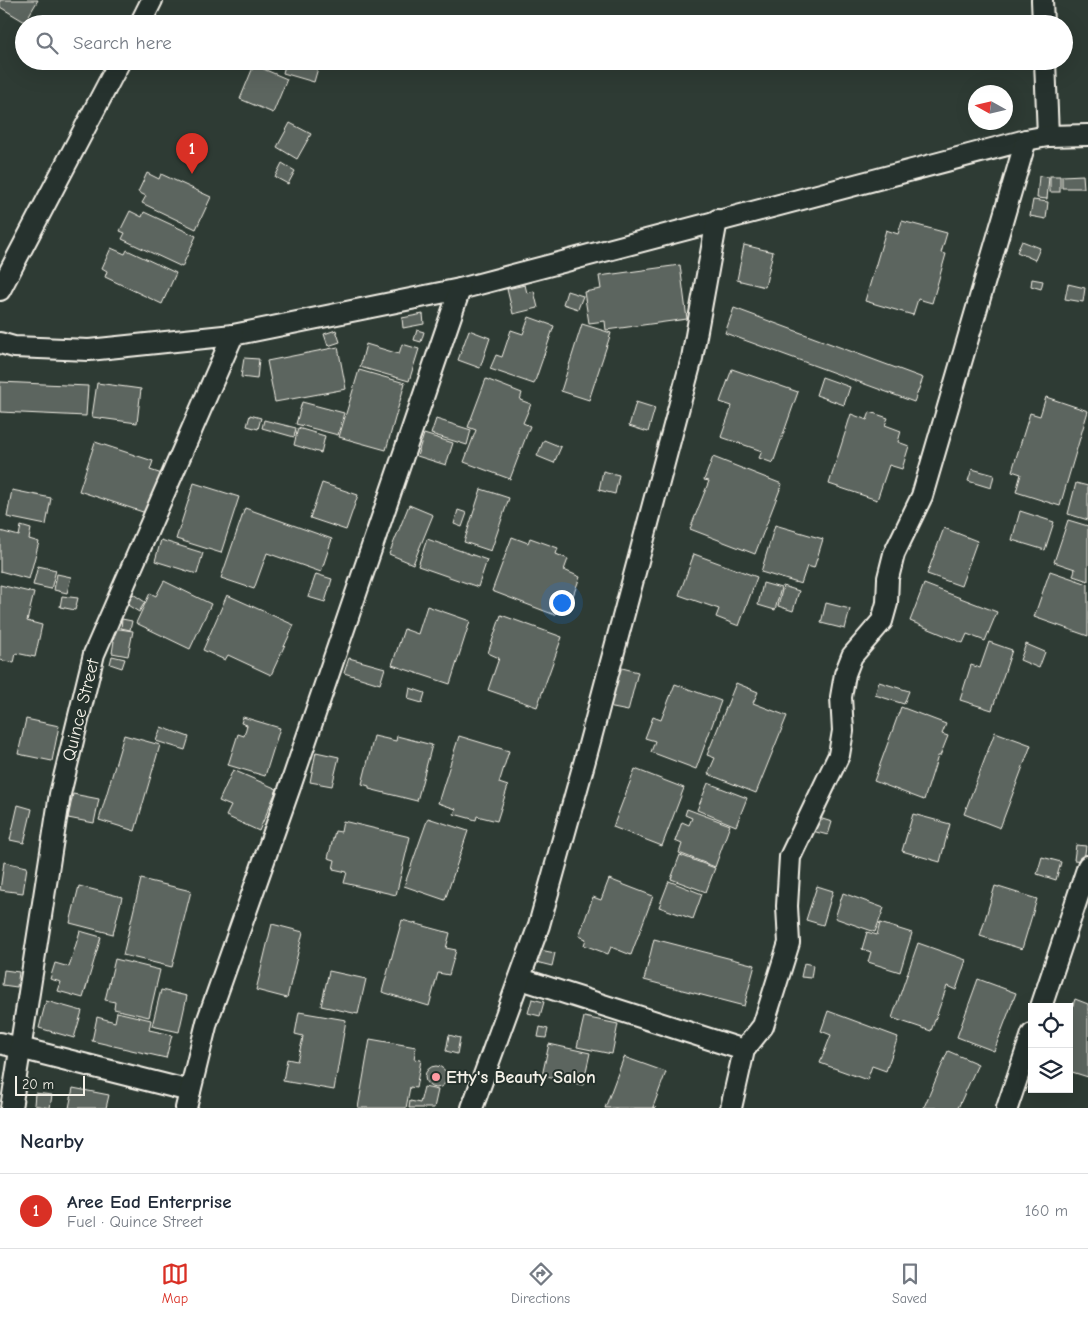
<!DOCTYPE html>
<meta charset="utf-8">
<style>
:root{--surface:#fff;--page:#f2f2f3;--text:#1f2937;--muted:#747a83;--line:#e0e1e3;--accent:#d93025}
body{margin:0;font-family:"Comic Neue",sans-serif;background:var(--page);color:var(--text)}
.controls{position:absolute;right:15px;bottom:15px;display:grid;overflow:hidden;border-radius:0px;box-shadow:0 5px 20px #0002}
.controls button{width:45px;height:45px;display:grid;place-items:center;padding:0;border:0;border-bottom:1px solid var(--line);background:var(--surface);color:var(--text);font:25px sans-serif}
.compass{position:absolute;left:968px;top:85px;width:45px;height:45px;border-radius:50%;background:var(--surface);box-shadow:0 5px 20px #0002;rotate:278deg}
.scale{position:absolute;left:15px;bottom:12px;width:70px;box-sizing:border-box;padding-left:5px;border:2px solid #f4f1e8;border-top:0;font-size:14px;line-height:18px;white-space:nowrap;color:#f4f1e8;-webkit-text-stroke:4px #26332d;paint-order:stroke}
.you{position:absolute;left:561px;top:602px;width:18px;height:18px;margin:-12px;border:4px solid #fff;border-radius:50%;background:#1a73e8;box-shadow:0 0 0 8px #1a73e833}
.badge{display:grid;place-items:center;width:32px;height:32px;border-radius:50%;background:var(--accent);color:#fff;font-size:16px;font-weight:700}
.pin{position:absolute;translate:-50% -41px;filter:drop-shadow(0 1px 2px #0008)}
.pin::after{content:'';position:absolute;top:26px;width:18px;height:15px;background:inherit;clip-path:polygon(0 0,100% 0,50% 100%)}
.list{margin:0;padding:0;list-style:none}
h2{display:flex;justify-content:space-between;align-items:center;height:65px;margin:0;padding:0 20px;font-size:21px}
h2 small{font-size:16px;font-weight:400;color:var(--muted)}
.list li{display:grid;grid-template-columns:32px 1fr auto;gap:15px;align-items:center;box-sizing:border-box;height:75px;padding:0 20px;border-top:1px solid var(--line)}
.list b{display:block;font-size:19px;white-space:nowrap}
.list p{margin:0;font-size:16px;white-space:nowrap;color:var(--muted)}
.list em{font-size:16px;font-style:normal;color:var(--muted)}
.icon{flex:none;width:28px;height:28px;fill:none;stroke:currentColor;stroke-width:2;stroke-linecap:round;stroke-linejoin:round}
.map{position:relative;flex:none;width:1088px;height:1108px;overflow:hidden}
.search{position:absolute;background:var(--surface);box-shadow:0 5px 20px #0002;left:15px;right:15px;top:15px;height:55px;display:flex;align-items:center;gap:12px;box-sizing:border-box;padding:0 18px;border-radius:28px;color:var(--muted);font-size:19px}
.sheet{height:140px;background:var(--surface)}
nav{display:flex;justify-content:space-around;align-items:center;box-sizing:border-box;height:70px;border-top:1px solid var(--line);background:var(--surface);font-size:14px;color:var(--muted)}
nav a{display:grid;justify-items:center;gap:2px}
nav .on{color:var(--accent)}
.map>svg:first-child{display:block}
.building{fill:#5c655e;stroke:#f4f1e8}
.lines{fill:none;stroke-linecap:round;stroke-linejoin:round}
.minor-casing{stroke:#f4f1e8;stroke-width:24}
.minor{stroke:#26332d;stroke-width:20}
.poi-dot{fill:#ff9aa2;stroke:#26332d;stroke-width:2}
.labels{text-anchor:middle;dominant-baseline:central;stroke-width:4;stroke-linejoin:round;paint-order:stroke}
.street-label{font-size:18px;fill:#f4f1e8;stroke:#26332d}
.poi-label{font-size:18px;font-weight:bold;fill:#f4f1e8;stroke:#26332d;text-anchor:start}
</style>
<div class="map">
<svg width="1088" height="1108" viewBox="0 0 1088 1108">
<rect width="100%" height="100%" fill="#2e3b34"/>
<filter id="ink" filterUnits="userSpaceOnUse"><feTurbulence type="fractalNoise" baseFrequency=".02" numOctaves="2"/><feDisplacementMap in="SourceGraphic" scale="10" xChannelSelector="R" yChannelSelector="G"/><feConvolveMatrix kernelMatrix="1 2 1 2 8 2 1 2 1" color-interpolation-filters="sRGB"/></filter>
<g filter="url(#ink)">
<g class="building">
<path d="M0 0H38L25 22 0 7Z"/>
<path d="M286 61H294L318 68 314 82 283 73Z"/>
<path d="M254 65 287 79 273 113 240 99Z"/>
<path d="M290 123 311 134 297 159 277 147Z"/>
<path d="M282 163 295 171 288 184 275 177Z"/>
<path d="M147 173 159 179 161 174 211 197 196 229 142 203 146 196 138 192Z"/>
<path d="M1083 175 1084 188H1062V176Z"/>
<path d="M1039 176 1049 177 1047 199 1037 198Z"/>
<rect x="1050" y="176" width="10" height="16"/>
<path d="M1033 200 1048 202 1046 219 1030 216Z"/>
<path d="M130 211 142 217 144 212 196 236 182 267 122 239 125 233 120 231Z"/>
<path d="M902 221 947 233 941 253 946 254 932 303 918 299 913 315 865 301 886 230 898 234Z"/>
<path d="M1022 241 1040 248 1035 260 1017 252Z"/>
<path d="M744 245 773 252 765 287 737 280Z"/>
<path d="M111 248 125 254 127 250 176 273 162 304 105 277 107 271 102 268Z"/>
<path d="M680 265 687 319 606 330 605 321 589 323 584 292 601 289 599 276Z"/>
<path d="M1032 279 1043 281 1041 289 1031 286Z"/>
<path d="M1068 284 1085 288 1083 302 1065 299Z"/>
<path d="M525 285 527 293 534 291 538 308 513 314 507 289Z"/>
<path d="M567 291 583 296 578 309 563 304Z"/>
<path d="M734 308 923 378 914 402 725 333Z"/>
<path d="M423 314 424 324 403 328 402 318Z"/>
<path d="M529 317 554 326 534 384 490 369 496 355 502 357 511 330 523 334Z"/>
<path d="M582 324 611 333 589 400 561 391Z"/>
<path d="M336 330 340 342 328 346 324 334Z"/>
<path d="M417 330 424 332 421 342 414 340Z"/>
<path d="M469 330 490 338 480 368 458 360Z"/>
<path d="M366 344 399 354 402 344 419 349 409 381 360 367Z"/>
<path d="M338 347 346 389 275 402 267 361Z"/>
<path d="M244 358 259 359 257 379 241 377Z"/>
<path d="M732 369 798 392 773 463 759 458 762 451 721 437 732 406 720 402Z"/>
<path d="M359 370 405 383 386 450 339 437Z"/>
<path d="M822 377 850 387 844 405 816 395Z"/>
<path d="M486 379 522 393 520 400 531 404 523 423 530 426 510 479 464 462 476 430 468 427Z"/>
<path d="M0 382 88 386 86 416 0 412Z"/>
<path d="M97 383 141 389 137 423 92 417Z"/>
<path d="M1046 397 1088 411 1060 506 1016 492 1021 474 1012 471 1030 413 1040 416Z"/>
<path d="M302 402 344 413 338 435 296 424Z"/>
<path d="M636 402 655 408 648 432 629 426Z"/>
<path d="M870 412 888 418 885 425 901 431 898 442 909 446 902 469 889 465 877 500 829 484 851 414 867 420Z"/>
<path d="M250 415 261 418 258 429 247 426Z"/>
<path d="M436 419 471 430 467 445 431 434Z"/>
<path d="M264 420 296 428 294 437 262 428Z"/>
<path d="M298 428 325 436 321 453 294 445Z"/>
<path d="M424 434 453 443 446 465 417 456Z"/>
<path d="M544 440 561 447 554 463 537 456Z"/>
<path d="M95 442 153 461 150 470 162 474 149 514 79 491Z"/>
<path d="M713 457 782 484 755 554 690 529 709 481 704 480Z"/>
<path d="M972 469 994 475 991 488 968 481Z"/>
<path d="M603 471 619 475 615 494 599 490Z"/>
<path d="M194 483 239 497 221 553 176 539Z"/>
<path d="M322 483 358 495 346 530 310 518Z"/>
<path d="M1076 483 1088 486V520L1068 514Z"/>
<path d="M481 489 509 498 491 551 464 542Z"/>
<path d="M12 490 51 498 46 525 7 517Z"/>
<path d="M409 505 433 515 413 564 389 554Z"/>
<path d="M245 508 332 539 321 572 267 553 254 589 221 578Z"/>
<path d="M458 510 467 513 462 527 454 524Z"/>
<path d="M1020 511 1054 522 1045 550 1012 540Z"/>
<path d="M1068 520 1088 526V581L1073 576 1075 569 1054 562Z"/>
<path d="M775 525 823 539 814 568 807 566 801 584 761 572Z"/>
<path d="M21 526 31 529 29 539 39 542 29 579 0 571V531L19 536Z"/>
<path d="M944 528 977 541 961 586 927 574Z"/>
<path d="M512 537 528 543 530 538 558 548 556 554 568 559 564 570 580 577 570 604 560 600 555 615 492 591Z"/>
<path d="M427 539 487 560 478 587 418 566Z"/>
<path d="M161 540 203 553 197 574 155 561Z"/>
<path d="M694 554 757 577 739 626 716 617 719 609 679 595Z"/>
<path d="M38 566 56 570 51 589 33 585Z"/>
<path d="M1050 571 1088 584V636L1034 617Z"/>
<path d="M57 574 71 577 67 593 54 590Z"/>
<path d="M316 574 332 579 325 602 308 597Z"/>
<path d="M164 581 211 604 190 649 136 623 150 593 156 596Z"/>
<path d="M763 583 781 588 775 610 758 605Z"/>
<path d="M924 584 997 612 985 641 967 634 963 643 910 621Z"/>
<path d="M0 585 34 593 27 621 42 625 35 657 16 653 14 663 0 660Z"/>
<path d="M783 586 799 591 793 611 778 606Z"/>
<path d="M133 594 145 602 139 612 126 604Z"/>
<path d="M227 595 294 625 271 675 228 655 225 660 203 650Z"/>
<path d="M62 596 78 598 75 610 60 607Z"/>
<path d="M826 603 850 609 845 629 821 623Z"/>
<path d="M427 606 470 621 450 684 392 665 404 629 418 634Z"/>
<path d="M501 615 562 637 537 707 488 690 499 658 488 653Z"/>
<path d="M122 619 132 621 130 630 121 628Z"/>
<path d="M113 628 133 631 128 656 112 653 114 641 110 640Z"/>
<path d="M989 642 1012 650 992 710 960 700 971 665 980 668Z"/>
<path d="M1026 644 1045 652 1039 668 1020 660Z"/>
<path d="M112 656 125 659 122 668 110 664Z"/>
<path d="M349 658 385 668 380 684 344 673Z"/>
<path d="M618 667 638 672 628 711 608 707Z"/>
<path d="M879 682 909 691 904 704 875 695Z"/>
<path d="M736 683 758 692 753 703 787 716 756 793 708 774 715 758 707 755Z"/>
<path d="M675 684 721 701 696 769 651 752 655 741 645 738 653 717 661 720Z"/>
<path d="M410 688 425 693 422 703 408 699Z"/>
<path d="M901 707 946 724 942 734 948 736 940 756H938L924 800 874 781Z"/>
<path d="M243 717 280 728 265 776 228 765 238 734 244 736 247 725 241 723Z"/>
<path d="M26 719 59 726 52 761 18 754Z"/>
<path d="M161 727 189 737 185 750 156 741Z"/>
<path d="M995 732 1031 745 1000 828 964 814Z"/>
<path d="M124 735 160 745 135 831 99 820Z"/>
<path d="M374 736 396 741 397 736 432 745 417 801 369 789V786L362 784Z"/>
<path d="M459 736 509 751 499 783 508 786 497 821 477 816 476 820 454 814 456 809 438 803Z"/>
<path d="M316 752 339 757 332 786 310 782Z"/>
<path d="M635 769 684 788 662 846 613 827Z"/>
<path d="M233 770 277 789 259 831 226 816 231 806 219 801Z"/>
<path d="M708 783 747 798 736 826 697 810Z"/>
<path d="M73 794 99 799 94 823 68 818Z"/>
<path d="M18 805 32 809 24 843 10 840Z"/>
<path d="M687 809 730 825 715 867 679 853 682 844 675 841 682 822 689 825 692 818 685 815Z"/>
<path d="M913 814 950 824 940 862 902 851Z"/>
<path d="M816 817 832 822 828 835 812 831Z"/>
<path d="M428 818 468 831 445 900 404 886Z"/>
<path d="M343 821 410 837 396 895 344 883 347 872 333 869 335 860 328 858 335 831 341 832Z"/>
<path d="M1076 845 1086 846 1084 861 1074 860Z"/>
<path d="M680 855 715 868 706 892 671 879Z"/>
<path d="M1042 857 1061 862 1056 880 1037 874Z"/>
<path d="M4 862 27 867 23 893 0 890Z"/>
<path d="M141 879 191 891 172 967 123 955Z"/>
<path d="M609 879 653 896 631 955 611 947 608 954 584 945 586 939 579 936 593 897 601 900Z"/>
<path d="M669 881 702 894 693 919 659 907Z"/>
<path d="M79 886 122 897 113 934 70 923Z"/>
<path d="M817 886 833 891 823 925 806 920Z"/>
<path d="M995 886 1037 899 1022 949 980 936Z"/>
<path d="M843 893 884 908 875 932 835 918Z"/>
<path d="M402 920 450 933 446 948 456 950 449 975 438 973 429 1006 382 992Z"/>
<path d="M880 923 912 933 900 972 868 962 871 952 862 949 867 932 877 935Z"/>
<path d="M272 924 303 932 287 998 256 990Z"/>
<path d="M80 931 101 937 83 998 58 991 61 982 50 979 55 963 69 967Z"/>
<path d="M654 939 755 965 744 1006 644 980Z"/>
<path d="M918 943 966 960 956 990 947 986 931 1031 892 1018Z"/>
<path d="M535 949 555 953 552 966 532 961Z"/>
<path d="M115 959 160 970 149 1017 114 1009 115 1002 105 1000Z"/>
<path d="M804 963 813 965 811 978 801 977Z"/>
<path d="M4 970 19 972 17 987 2 985Z"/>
<path d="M329 971 366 979 358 1014 321 1006Z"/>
<path d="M978 979 1016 993 994 1051 957 1037Z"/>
<path d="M161 990 187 996 179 1032 152 1026Z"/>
<path d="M532 999 544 1002 540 1016 528 1013Z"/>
<path d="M1075 999 1088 1004V1077L1069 1071V1018Z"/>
<path d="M46 1001 82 1011 74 1038 39 1028Z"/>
<path d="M828 1011 898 1037 886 1071 872 1066 867 1080 820 1063 831 1035 821 1031Z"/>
<path d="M117 1012 151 1020 149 1030 172 1035 166 1058 92 1041 97 1017 115 1022Z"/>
<path d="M299 1012 346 1020 334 1090 283 1081 287 1059 297 1061 302 1042 303 1036 295 1034Z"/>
<path d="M584 1017 618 1024 612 1054 577 1047Z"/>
<path d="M540 1027 548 1029 546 1038 538 1037Z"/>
<path d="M449 1035 460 1038 457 1054 446 1051Z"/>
<path d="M370 1039 416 1047 414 1059 421 1060 416 1088 410 1087 406 1108H358Z"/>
<path d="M549 1044 590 1053 583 1085 542 1076Z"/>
<path d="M948 1051 978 1064 958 1108H927L924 1107Z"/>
<path d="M624 1057 666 1072 653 1107 656 1108H605Z"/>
<circle cx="436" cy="1077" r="11"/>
<path d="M424 1087 438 1090 434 1108H409L410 1101 420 1103Z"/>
<path d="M73 1088 109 1095 106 1108H69Z"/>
<path d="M35 1093 52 1095 50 1108 34 1105Z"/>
</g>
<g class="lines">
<defs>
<g id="minor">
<path d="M1042 0 1043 24"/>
<path d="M140 24 152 0"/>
<path d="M1045 61 1048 136"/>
<path d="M0 290 120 61"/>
<path d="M0 343 14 347 89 350 233 335 460 289 1026 140 1048 136 1088 135"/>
<path d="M521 979 744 1050"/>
<path d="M1041 1007 1088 866"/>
<path d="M0 1043 190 1091"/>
<path d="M11 1108 60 794 94 654 233 335"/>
<path d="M186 1108 207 1022 291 784 460 289"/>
<path d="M472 1108 539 925 585 760 692 358 717 220"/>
<path d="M731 1108 744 1050 763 1026 789 943 787 906 790 857 839 755 843 731 841 697 845 674 852 656 882 621 887 603 888 578 894 554 922 496 1026 140"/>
<path d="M1007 1108 1032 1034"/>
</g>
</defs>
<use href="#minor" class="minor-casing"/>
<use href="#minor" class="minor"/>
</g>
</g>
<circle class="poi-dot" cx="436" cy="1077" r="5"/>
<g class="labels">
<g class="street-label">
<text transform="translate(81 710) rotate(-76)">Quince Street</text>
</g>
<g class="poi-label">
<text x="446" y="1077">Etty's Beauty Salon</text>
</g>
</g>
</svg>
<div class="controls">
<button><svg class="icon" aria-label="locate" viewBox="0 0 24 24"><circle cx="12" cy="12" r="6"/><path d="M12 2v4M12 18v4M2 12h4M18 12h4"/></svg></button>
<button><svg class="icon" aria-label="layers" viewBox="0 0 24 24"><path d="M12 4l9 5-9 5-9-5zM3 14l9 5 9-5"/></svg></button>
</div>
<svg class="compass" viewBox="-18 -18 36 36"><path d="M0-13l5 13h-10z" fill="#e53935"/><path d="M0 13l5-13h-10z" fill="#747a83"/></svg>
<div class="scale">20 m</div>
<div class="you"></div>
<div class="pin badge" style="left:192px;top:174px">1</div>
<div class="search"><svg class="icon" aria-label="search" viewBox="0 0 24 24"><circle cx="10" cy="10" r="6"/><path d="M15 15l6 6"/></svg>Search here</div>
</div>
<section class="sheet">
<h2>Nearby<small></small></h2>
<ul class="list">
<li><span class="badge">1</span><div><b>Aree Ead Enterprise</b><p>Fuel · Quince Street</p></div><em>160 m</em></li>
</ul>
</section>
<nav>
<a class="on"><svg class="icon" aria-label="map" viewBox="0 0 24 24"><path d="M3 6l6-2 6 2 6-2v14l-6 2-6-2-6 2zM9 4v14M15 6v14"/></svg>Map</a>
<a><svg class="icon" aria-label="directions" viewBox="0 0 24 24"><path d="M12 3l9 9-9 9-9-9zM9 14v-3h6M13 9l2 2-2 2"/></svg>Directions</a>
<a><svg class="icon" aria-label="saved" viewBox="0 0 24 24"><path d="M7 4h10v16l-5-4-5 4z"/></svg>Saved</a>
</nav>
